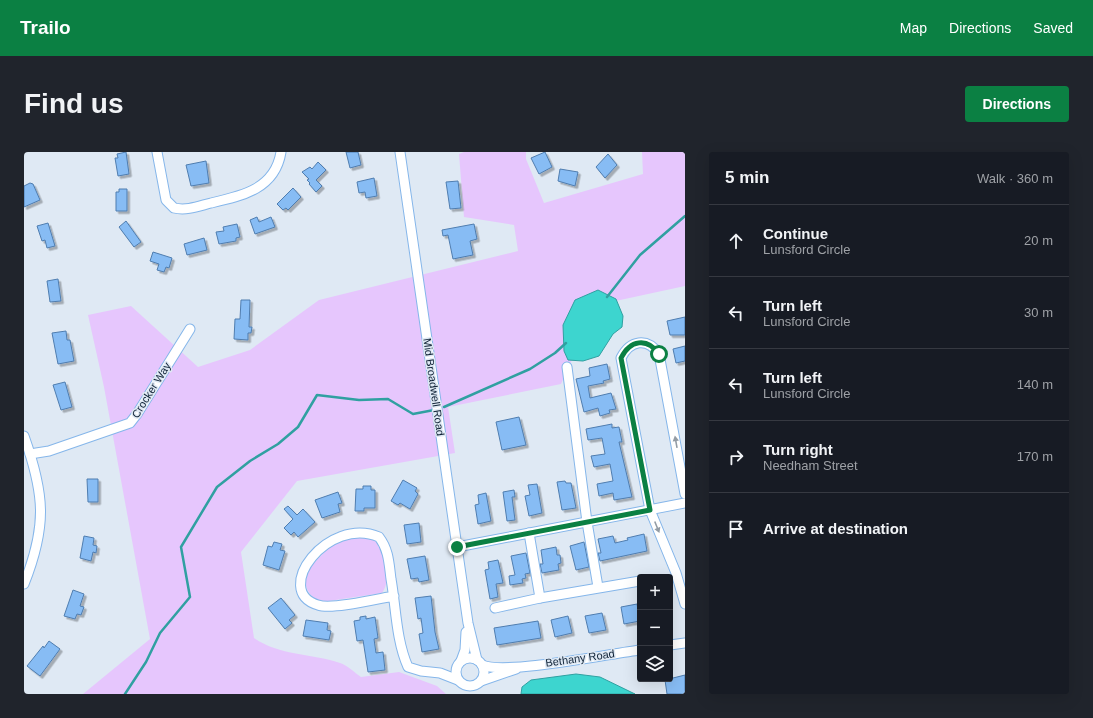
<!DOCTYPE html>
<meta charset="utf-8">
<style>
:root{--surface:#171b24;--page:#20242c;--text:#f1f3f6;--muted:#9ea1a6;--line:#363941;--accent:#0b8043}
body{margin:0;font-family:Helvetica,sans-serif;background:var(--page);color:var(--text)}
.controls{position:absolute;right:12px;bottom:12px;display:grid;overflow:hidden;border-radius:4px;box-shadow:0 4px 16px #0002}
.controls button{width:36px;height:36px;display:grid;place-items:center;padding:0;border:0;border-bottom:1px solid var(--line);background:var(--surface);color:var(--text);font:20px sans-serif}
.stop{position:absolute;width:12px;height:12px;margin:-9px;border:3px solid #0b8043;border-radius:50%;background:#fff}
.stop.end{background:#0b8043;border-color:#fff;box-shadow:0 1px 4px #0008}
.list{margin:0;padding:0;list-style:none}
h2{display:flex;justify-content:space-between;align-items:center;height:52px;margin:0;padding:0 16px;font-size:17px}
h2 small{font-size:13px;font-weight:400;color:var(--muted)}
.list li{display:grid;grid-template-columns:26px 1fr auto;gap:12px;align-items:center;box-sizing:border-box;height:72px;padding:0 16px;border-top:1px solid var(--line)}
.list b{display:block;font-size:15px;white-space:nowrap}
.list p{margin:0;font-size:13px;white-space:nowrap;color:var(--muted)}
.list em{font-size:13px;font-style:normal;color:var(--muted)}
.icon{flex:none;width:22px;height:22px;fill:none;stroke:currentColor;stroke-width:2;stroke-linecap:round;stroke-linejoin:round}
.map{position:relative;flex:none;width:661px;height:542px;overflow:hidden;border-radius:4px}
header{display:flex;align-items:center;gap:24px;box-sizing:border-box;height:56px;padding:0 20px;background:var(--accent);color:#fff}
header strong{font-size:19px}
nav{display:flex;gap:22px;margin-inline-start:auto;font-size:14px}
.intro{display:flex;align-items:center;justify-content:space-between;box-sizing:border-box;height:96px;padding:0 24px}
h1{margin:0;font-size:28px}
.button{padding:10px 18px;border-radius:4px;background:var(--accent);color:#fff;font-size:14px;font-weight:700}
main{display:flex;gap:24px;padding:0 24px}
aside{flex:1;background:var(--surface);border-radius:4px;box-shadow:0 4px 16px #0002}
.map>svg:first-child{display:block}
.green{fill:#e6c6fd}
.water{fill:#3dd5cf;stroke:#30a0a1}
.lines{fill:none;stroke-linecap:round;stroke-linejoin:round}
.stream{stroke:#30a0a1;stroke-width:2.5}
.building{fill:#87bcf4;stroke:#4f7daf;filter:url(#shadow)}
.minor-casing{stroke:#85b6ea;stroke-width:11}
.path{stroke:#818f9e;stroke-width:1.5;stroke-dasharray:1 3;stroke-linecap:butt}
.minor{stroke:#fff;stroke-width:9}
.oneway{fill:#939ca5}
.route{stroke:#0b8043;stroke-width:5}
.labels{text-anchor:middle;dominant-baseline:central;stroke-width:3;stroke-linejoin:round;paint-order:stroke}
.street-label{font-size:11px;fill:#102337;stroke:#dfe9f4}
</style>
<header>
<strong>Trailo</strong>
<nav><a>Map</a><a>Directions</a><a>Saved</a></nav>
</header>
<div class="intro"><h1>Find us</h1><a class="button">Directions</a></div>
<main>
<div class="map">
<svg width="661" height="542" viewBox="0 0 661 542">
<defs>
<filter id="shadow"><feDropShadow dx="2.5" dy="2.5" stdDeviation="0" flood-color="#0004"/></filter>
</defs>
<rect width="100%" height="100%" fill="#dfe9f4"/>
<g class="green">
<path d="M440 0H502V7L520 51 619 22 618 0H661V134L573 153 537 232 424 255 431 301 273 329 217 400 230 486C256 504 287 501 316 511 323 513 331 521 337 525L375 520 413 534 422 542H59L126 487 80 235 64 163 107 154 174 215 226 198 295 148 494 99 490 73 440 65 435 2Z"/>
<path d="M337 384 351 388C359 401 369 427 358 441L305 449C297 449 291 448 286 442 272 424 297 402 311 392 318 387 328 386 337 384Z"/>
</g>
<g class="water">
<path d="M574 138 592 147 599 164 598 175 589 182 575 204 559 209 544 208 540 199 539 173 551 148Z"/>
<path d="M552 522 576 525 611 542H497L498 535 507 528Z"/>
</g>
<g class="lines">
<g class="stream">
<path d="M583 145 616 103 661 64"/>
<path d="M420 255 506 217 531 201 542 191"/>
<path d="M101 542 122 510 136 481 166 445 157 395 193 335 226 309 254 292 274 275 293 243 335 248 364 247 389 262 410 258"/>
</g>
</g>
<g class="building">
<path d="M102 0 105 22 94 24 91 6H94L93 2Z"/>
<path d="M322 0H334L337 13 326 16Z"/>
<path d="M521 0 528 15 515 22 507 6Z"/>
<path d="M584 2 593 13 581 26 572 15Z"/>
<path d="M182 9 185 31 167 34 162 13Z"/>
<path d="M294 10 302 18 292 28 298 34 292 40 285 32 286 31 283 28 285 27 278 20 286 15 288 17Z"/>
<path d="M536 17 554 20 551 34 534 29Z"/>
<path d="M350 26 353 44 342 46 341 40 335 41 333 30Z"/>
<path d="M434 29 437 56 426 57 422 30Z"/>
<path d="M6 31 9 32 16 48 0 55V34Z"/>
<path d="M269 36 277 45 264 58 262 56 259 58 253 52Z"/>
<path d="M95 37H103V59H92V40H95Z"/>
<path d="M233 65 235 70 247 65 251 75 231 82 226 68Z"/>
<path d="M102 69 117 90 110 95 95 75Z"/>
<path d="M24 71 31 94 23 96 21 88 18 89 13 74Z"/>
<path d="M213 72 216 85 212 86V89L195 92 192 80 200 79 199 75Z"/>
<path d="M450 72 453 87 446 89 449 103 429 107 424 83 419 84 418 78Z"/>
<path d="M180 86 183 98 163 103 160 92Z"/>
<path d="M129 100 148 106 145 116 142 115 140 120 133 118 135 112 126 109Z"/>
<path d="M34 127 37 149 26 150 23 129Z"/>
<path d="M217 148H226L225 175H228L227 181H224V188L210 187 211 167H216Z"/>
<path d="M661 165V183H646L643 169Z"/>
<path d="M42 179 43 188H46L50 209 34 212 28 181Z"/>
<path d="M661 194V209L652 211 649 197Z"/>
<path d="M583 212 586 227 579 229 580 231 564 234 566 246 587 241 592 257 585 258 586 261 576 264 574 256 560 260 552 227 566 224 565 216Z"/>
<path d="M41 230 48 255 37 258 29 233Z"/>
<path d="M495 265 502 293 478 298 472 270Z"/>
<path d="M588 272V276L595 275 598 290H595L608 345 590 348 589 341 575 344 573 332 589 329 586 312 570 315 567 304 581 302 578 286 564 288 562 277Z"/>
<path d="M63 327H74V350H64Z"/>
<path d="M379 328 393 336 391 339 394 342 386 357 376 351 374 353 367 349Z"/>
<path d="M541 329 542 331H547L552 356 538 358 533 330Z"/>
<path d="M513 332 518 361 505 364 501 344 506 343 504 333Z"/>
<path d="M339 334H347V338H351V356H340V359H331L332 337H339Z"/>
<path d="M490 338 491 345H488L491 368 483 369 479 340Z"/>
<path d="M314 340 318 351 314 352 316 360 298 366 291 348Z"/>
<path d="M462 341 467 369 454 372 451 353 455 352 454 343Z"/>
<path d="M264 354 273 363 279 357 291 370 274 385 270 380 267 383 260 376 269 367 260 357Z"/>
<path d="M395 371 397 390 383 392 380 373Z"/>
<path d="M620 382 623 399 576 409 574 401H577L574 387 589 384 591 391 604 388 603 386Z"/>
<path d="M60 384 70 386 69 393 73 394 72 401 69 400 67 409 56 406Z"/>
<path d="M250 390 258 392 256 398 261 399 255 418 239 413 244 394 248 395Z"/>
<path d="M560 390 565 415 552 418 546 394Z"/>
<path d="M532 395 533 403H536L537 411 534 412 535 418 518 421 516 412H519L517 398Z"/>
<path d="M502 401 506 421 501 422 502 426 498 427 499 431 486 433 485 424 491 423 487 404Z"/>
<path d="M401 404 405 428 395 430 394 426 387 427 383 407Z"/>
<path d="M474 408 479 431 472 432 474 445 466 447 461 418 465 417 464 410Z"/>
<path d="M49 438 60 442 56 454 60 455 57 463 53 462 51 467 40 464Z"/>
<path d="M407 444 411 480 415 497 398 500 395 482 399 481 397 466 394 467 391 446Z"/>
<path d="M257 446 271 463 265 468 268 471 261 477 244 456Z"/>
<path d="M613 452 616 469 600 472 597 455Z"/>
<path d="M578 461 582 478 565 481 561 464Z"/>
<path d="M342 464V467L351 465 354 486 350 487 352 501 359 500 361 518 344 520 339 488 333 489 330 469 336 468V465Z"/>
<path d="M544 464 548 481 531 485 527 468Z"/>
<path d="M282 468 304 471 303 478 307 479 305 488 279 484Z"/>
<path d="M514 469 517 486 473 493 470 476Z"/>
<path d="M25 489 36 497 16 524 3 514 19 494 20 496Z"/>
<path d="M661 523V542H643L641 528Z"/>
</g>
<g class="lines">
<defs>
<g id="minor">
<path d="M133 0 142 48 150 56C163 59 175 54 187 51 218 44 251 37 257 0"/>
<path d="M376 0 444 471 453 508"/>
<path d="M543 215 563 370 574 435"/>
<path d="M0 284C21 343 23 374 0 432"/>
<path d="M6 302 25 299 106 271 113 262 166 177"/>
<path d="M661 342 635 202C623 185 606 188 597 206L626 358 652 421 661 452"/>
<path d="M505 381 516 446"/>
<path d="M433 395 661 351"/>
<path d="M370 444C353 447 308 458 294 453 247 439 304 363 355 385 365 398 365 412 367 427 372 455 372 488 384 515L397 519 416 521 434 528"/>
<path d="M471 456 516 446 616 429"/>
<path d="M646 493 661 491"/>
<circle cx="446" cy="520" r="14"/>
<path d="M437 509 441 498 442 480"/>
<path d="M458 513C482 523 584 502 616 498"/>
<path d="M457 529 492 517"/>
</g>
</defs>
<use href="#minor" class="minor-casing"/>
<path class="path" d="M636 425 644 423"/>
<use href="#minor" class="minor"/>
</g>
<defs><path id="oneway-solid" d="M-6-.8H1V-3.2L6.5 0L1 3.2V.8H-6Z"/></defs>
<g class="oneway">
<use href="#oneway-solid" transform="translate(652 290) rotate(-100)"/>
<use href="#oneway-solid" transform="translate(633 375) rotate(68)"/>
</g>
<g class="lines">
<path class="route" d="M433 395 626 358 597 206C606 188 623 185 635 202"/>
</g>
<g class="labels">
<g class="street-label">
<text transform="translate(410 235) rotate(82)">Mid Broadwell Road</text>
<text transform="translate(127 238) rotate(-58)">Crocker Way</text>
<text transform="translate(556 506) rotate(-8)">Bethany Road</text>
</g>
</g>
</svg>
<div class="controls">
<button>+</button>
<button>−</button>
<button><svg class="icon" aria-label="layers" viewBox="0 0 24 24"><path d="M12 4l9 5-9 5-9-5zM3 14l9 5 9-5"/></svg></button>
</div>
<div class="stop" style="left:635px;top:202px"></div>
<div class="stop end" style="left:433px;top:395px"></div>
</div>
<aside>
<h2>5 min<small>Walk · 360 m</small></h2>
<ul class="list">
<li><svg class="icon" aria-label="ahead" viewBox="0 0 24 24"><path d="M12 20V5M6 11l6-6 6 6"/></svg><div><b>Continue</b><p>Lunsford Circle</p></div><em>20 m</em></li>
<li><svg class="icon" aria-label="left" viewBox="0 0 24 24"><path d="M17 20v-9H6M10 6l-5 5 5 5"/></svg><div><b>Turn left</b><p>Lunsford Circle</p></div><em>30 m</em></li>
<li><svg class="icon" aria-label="left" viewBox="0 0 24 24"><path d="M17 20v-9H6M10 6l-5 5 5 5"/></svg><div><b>Turn left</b><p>Lunsford Circle</p></div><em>140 m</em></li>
<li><svg class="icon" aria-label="right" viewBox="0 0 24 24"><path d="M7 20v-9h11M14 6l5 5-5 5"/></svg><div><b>Turn right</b><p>Needham Street</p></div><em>170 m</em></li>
<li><svg class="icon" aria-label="arrive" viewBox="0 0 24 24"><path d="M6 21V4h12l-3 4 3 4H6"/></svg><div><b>Arrive at destination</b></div></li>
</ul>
</aside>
</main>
